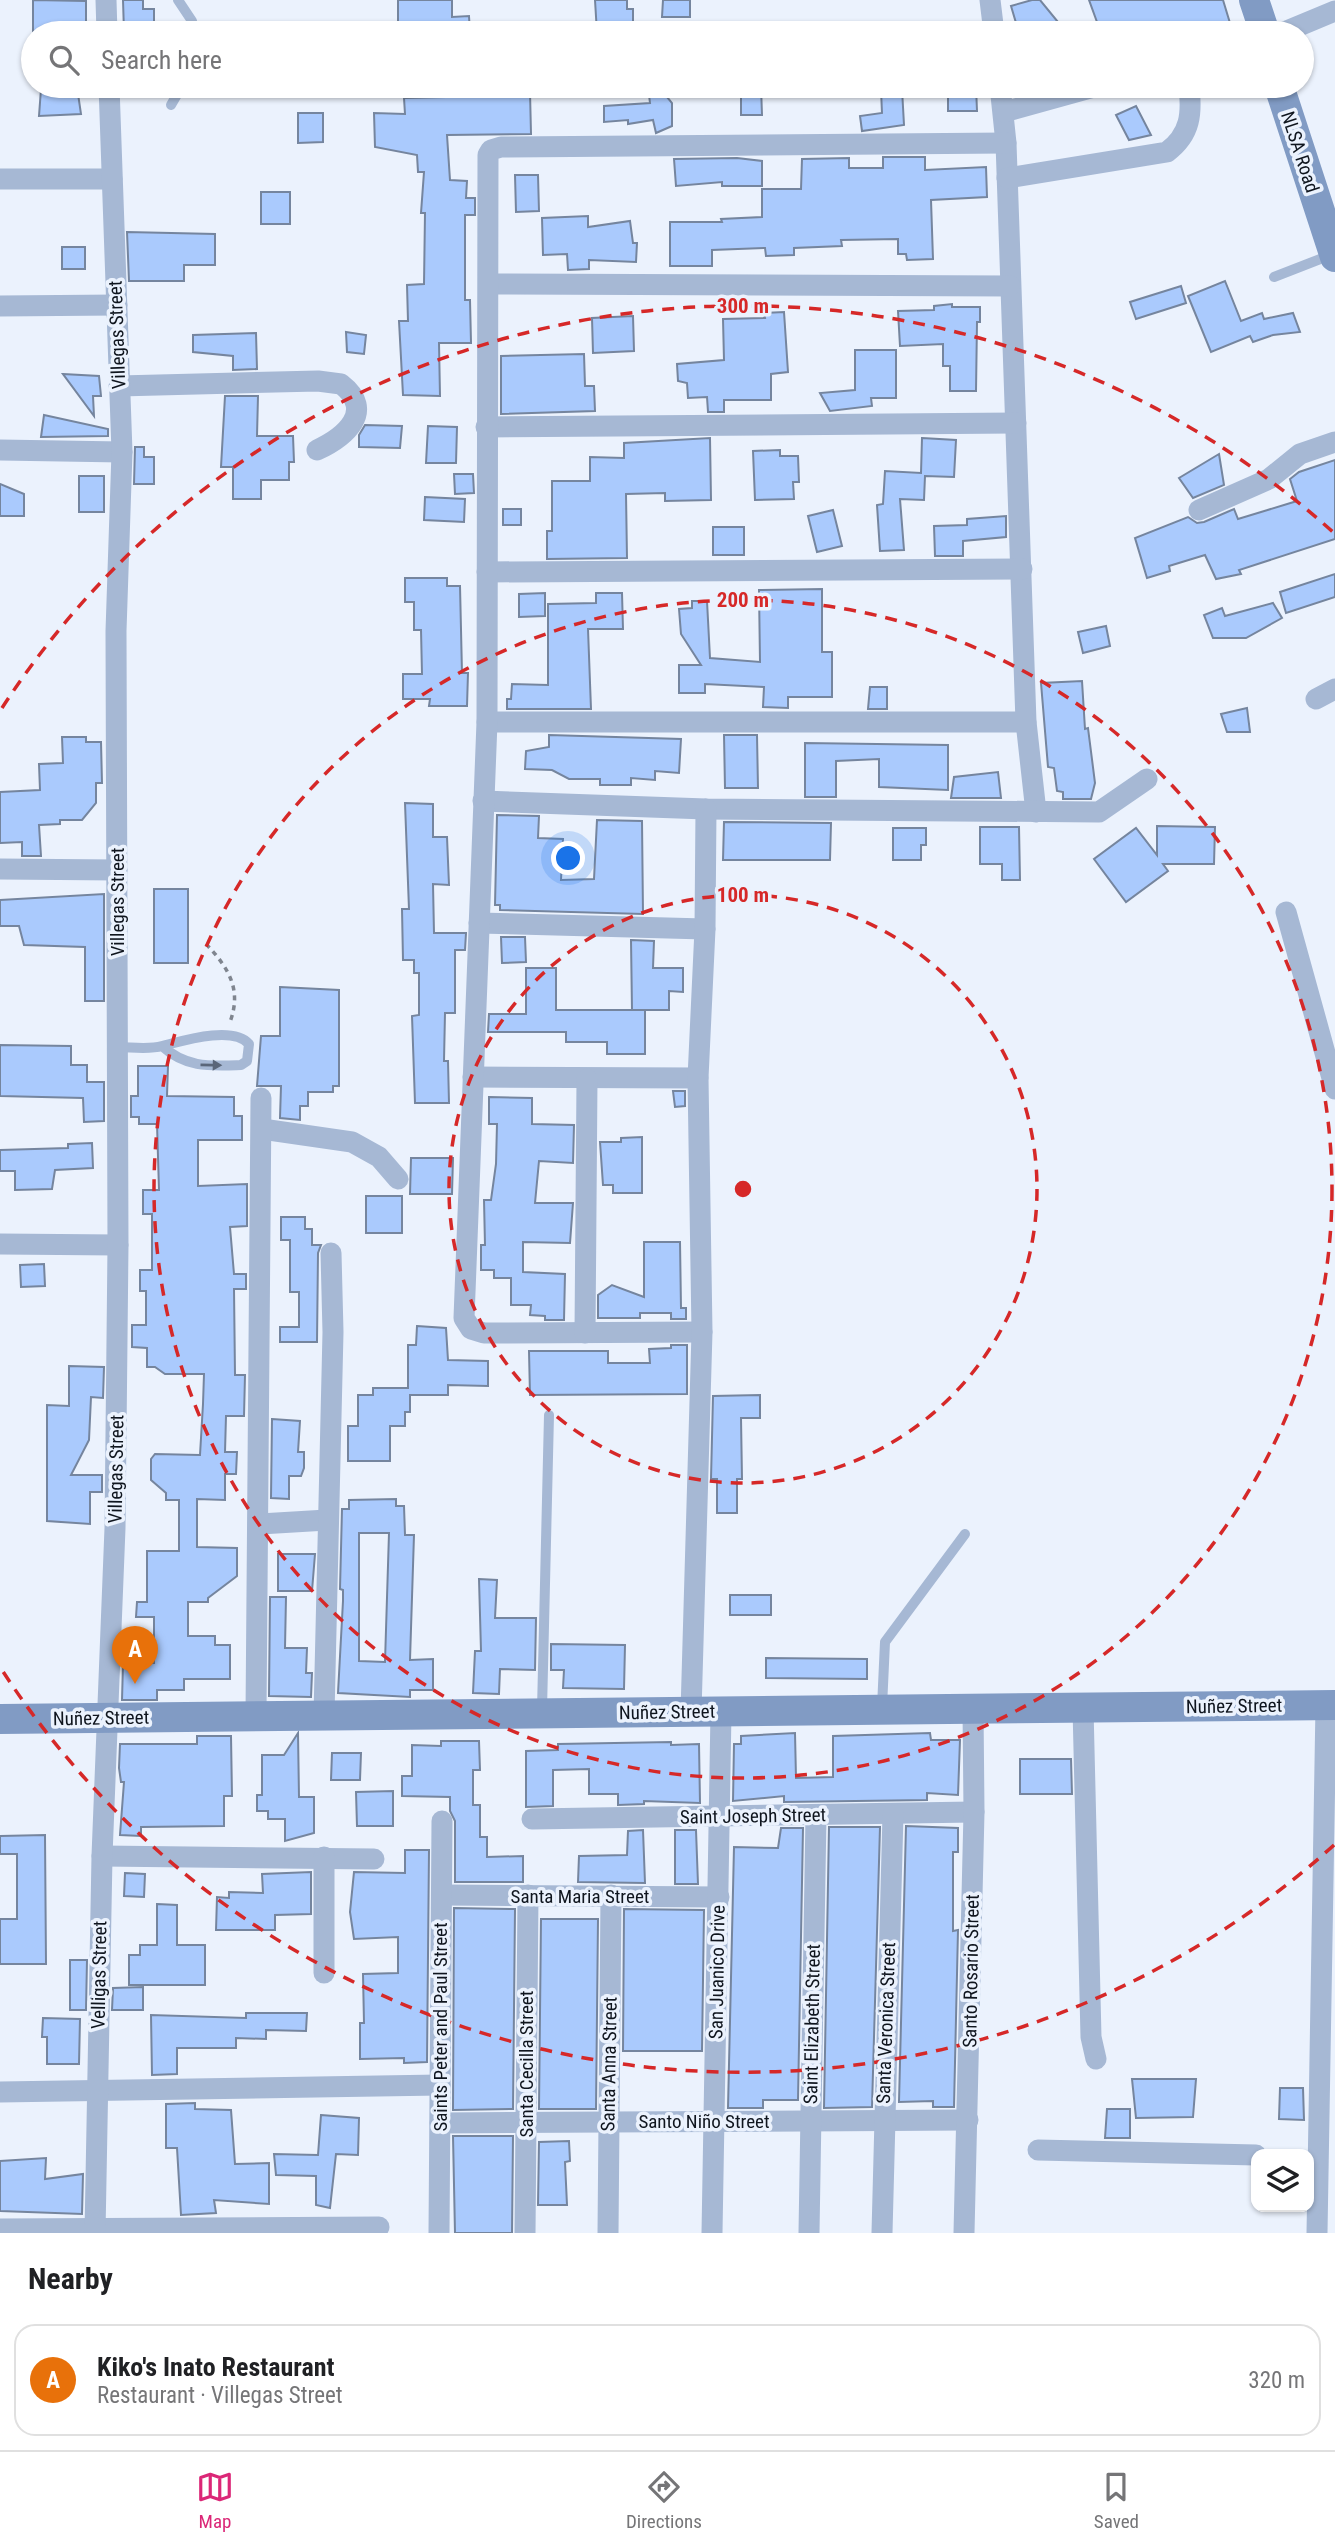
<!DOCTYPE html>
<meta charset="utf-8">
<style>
:root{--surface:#fff;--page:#f2f2f2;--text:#202124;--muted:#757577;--line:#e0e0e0;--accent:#db2777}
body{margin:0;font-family:"Roboto Condensed",sans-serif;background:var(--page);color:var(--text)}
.controls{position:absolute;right:21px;bottom:21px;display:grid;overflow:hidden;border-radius:14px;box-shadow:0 2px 5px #0004}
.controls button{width:63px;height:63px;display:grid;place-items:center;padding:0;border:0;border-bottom:2px solid var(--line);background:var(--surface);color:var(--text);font:35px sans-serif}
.you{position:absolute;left:569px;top:859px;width:24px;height:24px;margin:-18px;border:5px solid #fff;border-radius:50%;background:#1a73e8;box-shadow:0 0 0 10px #1a73e833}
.badge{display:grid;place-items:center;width:46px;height:46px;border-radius:50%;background:var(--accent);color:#fff;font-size:23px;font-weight:700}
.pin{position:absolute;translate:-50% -58px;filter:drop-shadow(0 2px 4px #0008)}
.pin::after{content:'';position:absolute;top:37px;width:24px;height:21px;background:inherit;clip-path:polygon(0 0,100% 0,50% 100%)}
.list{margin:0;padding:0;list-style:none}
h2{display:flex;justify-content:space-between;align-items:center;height:91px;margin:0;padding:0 28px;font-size:30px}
h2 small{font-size:23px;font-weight:400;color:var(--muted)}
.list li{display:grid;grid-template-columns:46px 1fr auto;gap:21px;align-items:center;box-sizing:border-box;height:112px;margin:0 14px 14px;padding:0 14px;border:2px solid var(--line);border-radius:21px}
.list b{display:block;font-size:26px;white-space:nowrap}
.list p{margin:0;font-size:23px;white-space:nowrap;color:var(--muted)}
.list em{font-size:23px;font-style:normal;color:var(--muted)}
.icon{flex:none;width:38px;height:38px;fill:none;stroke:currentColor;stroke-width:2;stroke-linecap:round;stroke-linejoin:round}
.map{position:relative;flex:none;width:1335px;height:2233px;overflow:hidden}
.search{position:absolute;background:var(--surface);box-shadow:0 2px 5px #0004;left:21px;right:21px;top:21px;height:77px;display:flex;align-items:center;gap:18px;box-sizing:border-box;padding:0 24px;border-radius:38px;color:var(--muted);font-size:26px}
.sheet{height:217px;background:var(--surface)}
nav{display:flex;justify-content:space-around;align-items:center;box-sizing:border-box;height:98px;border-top:2px solid var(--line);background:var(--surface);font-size:19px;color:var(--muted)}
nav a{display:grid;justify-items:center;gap:4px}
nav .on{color:var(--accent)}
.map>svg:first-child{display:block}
.building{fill:#aacafd;stroke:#75859e;stroke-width:2;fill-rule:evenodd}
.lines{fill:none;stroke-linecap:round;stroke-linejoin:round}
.path{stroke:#7f858f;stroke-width:3.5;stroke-dasharray:5 5;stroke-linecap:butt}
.lane{stroke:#a6b8d4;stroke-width:10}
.street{stroke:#a6b8d4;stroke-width:21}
.secondary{stroke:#819bc4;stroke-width:30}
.oneway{fill:#5a6679}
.ring{fill:none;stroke:#d62828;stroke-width:3.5;stroke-dasharray:12 9}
.labels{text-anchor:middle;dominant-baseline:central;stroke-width:7;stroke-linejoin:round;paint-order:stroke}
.street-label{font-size:19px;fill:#0f151e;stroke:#ebf2fd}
.centre{fill:#d62828;stroke:#ebf2fd;stroke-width:3.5}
.ring-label{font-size:21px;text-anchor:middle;font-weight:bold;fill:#d62828;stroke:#ebf2fd;stroke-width:7;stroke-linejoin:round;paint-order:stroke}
</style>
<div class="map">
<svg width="1335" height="2233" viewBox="0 0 1335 2233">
<rect width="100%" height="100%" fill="#ebf2fd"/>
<g class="building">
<path d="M33 0 86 1V33H33Z"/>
<path d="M123 0H143V9H154V32H124Z"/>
<path d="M398 0H452V17L469 16 470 33H398Z"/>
<path d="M595 0H627V9H633V33H597Z"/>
<path d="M663 0H690V17H662Z"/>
<path d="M1032 0H1040L1067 33H1019L1011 6Z"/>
<path d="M1089 0H1223L1233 33H1101Z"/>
<path d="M444 86H464V94L530 92 531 134 447 135 450 180 467 181 466 198H475V215H465V300H470L471 343H439L440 396 403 395 399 321H408L407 285 424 284 425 213H421L424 172H418L417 155 375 147 374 113 405 114 404 98 445 97Z"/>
<path d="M741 86H761L762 115H741Z"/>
<path d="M948 86H976L977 111H948Z"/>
<path d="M77 87 81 114 39 116 41 89Z"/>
<path d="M902 89 904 125 862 131 860 116 882 113 881 90Z"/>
<path d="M663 92 672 103V126L656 133 653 120 628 124V120L604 122V106L650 103 649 95Z"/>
<path d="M1136 106 1151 135 1129 140 1116 115Z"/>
<path d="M298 113H323V142L298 143Z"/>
<path d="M883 157H925V170L986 167 987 197 931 200 933 259 907 260 906 254H898V239L841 240 842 246 794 248V255L766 256 765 248 712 250V266H670V222H722L721 219 762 217V189H801L802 159 849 158V168H883Z"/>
<path d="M737 158 762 161V186H722V182L676 186 674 159Z"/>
<path d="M515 175H538L539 211 516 212Z"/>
<rect x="261" y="192" width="29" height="32"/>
<path d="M588 216V227L630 221 633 243H637L636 262 589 260V269L568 270 567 254 543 255 542 218Z"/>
<path d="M127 232 215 234V265H184V281H129Z"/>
<rect x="62" y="247" width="23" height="22"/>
<path d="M1225 281 1241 321 1262 313 1264 319 1293 313 1300 332 1273 335 1253 342 1250 336 1211 352 1188 296Z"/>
<path d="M1181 286 1186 303 1136 319 1130 302Z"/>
<path d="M952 304V307H980V322H977L976 391H950V366H943V344L900 346 898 311 934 310V306Z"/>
<path d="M784 312 788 372 771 374V400H724V412H708L707 397 688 398 687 383 678 381 677 364 724 360 723 319 765 318 764 313Z"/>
<path d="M633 316 634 351 593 353 592 318Z"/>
<path d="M346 332 366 335 364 354 347 352Z"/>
<path d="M256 333 257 369 233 370V356L193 352V335Z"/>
<path d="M855 350H896V398H871L872 406 830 411 820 393 855 390Z"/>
<path d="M584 354 585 386H594L595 411 501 414V356Z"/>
<path d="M63 374 99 376 101 396H93L94 416Z"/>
<path d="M225 396H258L257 436H293L294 462H289V480H261V499H233V467H221Z"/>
<path d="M44 415 108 429V436L41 437Z"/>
<path d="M365 425 402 426 400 448 359 447V435Z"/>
<path d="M428 426 457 427 456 463H426Z"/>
<path d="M710 438 711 500 665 501V493L626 494 627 558 547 559V531H552V481H590V457L624 458V443Z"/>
<path d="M922 438 956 440 954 477 925 476 924 500 900 499 904 550 880 551 877 505 883 504 885 471 921 473Z"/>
<path d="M135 447H144V457H154V484H134Z"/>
<path d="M780 450V456H798L799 482H793L794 499 755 500 753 451Z"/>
<path d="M1219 454 1224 485 1193 498 1179 478Z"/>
<path d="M1335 460V539L1239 570 1241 574 1216 579 1205 555 1169 566 1170 571 1147 578 1135 538 1188 517 1197 523 1204 522 1234 509 1238 519 1297 501 1290 479 1299 472Z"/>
<path d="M454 474H473L474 493 455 494Z"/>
<rect x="79" y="476" width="25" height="36"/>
<path d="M0 484 24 494V516H0Z"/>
<path d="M425 497 465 499 464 522 424 520Z"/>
<rect x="503" y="509" width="18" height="16"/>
<path d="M833 510 842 546 817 552 808 516Z"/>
<path d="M1006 516V537L963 541V556H935L934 526 967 525V519Z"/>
<rect x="713" y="527" width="31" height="28"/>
<path d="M1335 574V597L1286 613 1280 592Z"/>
<path d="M405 578H447V586H460L462 673H468L467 706H429L430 699H403V674H422L421 630H414V602H405Z"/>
<path d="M822 589V652H832V697H788V708L763 707 764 687 705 684V693H679V665H701L681 634 679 609 692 608V601H707L710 658 760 662 759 590Z"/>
<path d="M545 593V616L519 617V594Z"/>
<path d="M596 593H622L623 629H588L591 709H507V699H511L512 684 548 685V604L596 603Z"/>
<path d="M1273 603 1282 618 1246 638H1213L1204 615 1222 608 1225 616Z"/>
<path d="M1106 626 1110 646 1083 653 1078 632Z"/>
<path d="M1082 681 1085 729 1088 728 1095 783 1091 799H1063V792L1057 791 1054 768 1048 767 1041 683Z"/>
<path d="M870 687H887V709H868Z"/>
<path d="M1247 708 1250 732H1227L1221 714Z"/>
<path d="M549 735 681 739 679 773 655 771V780L631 778V785H600V779H569L552 770 525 769 526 751 549 747Z"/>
<path d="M724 735H757L758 788H725Z"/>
<path d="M62 737H86V742H101L102 783H96V803L82 820H60V824L39 825 41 856H22V842L0 843V792L40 790 39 764 63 763Z"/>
<path d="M805 743 948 745V790L879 787V759L836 761V797H805Z"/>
<path d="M998 772 1001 798H951L954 777Z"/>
<path d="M405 803 433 804V837H447L449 885 433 884 434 933H466L465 950H455V1013H445L444 1061H448L449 1103H415L412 1016 419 1015V973H414V960H403L402 909H409Z"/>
<path d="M497 815 539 816 538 838 563 839 561 880 594 879 597 820 642 821 643 914 500 910V905H495Z"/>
<path d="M724 822 831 823 830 860H723Z"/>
<path d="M1157 826 1215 827 1214 864H1163L1168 871 1126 902 1094 859 1136 828 1157 855Z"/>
<path d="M980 827H1019L1020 880H1002V864H980Z"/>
<path d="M893 828H926V845H921V860H893Z"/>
<rect x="154" y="889" width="34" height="74"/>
<path d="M104 894V1001H85V947L24 945 19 926H0V900Z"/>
<path d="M501 937H525L526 962 502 963Z"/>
<path d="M631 940 654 941 653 968H683V992L669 991V1010H632Z"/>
<path d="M526 968H556V1010H645V1054H607V1042H566V1032H488L489 1014H526Z"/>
<path d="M280 987 339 990V1086H333V1092H308V1106H300V1120L280 1118 281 1086H257L261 1036H280Z"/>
<path d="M0 1045 71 1046V1065H87V1082H104V1121L84 1122 83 1098 0 1096Z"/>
<path d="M138 1066H168L167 1096 234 1097V1116H242V1140H198V1186L247 1184V1226L230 1227 234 1274H246V1289H234L235 1375H245L244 1416H226L225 1452H237L236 1474H225V1500L197 1499V1547L237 1548V1576L208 1598V1602H188V1636H215V1645H230V1679H184V1690H157V1700H122L123 1664 154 1663V1617H136L137 1602H147V1551H179V1500H166V1493L151 1480V1459L155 1454 200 1455 203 1404 204 1374H165L155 1367H147V1348L132 1347V1325H146V1291H140V1270H152V1214H143V1190H159L157 1124H139V1117H131V1096H138Z"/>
<path d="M673 1091H685V1106L675 1107Z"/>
<path d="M489 1097 532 1098V1124L574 1125 573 1163 539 1161 535 1203H573L570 1243 523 1242V1272L565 1274 564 1320H545V1316L530 1315 531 1305H511V1278H494V1270H481V1245H485L484 1200H491L496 1164 497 1124H489Z"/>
<path d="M642 1137V1193H613V1185H603L600 1142H621V1138Z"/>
<path d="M92 1143 93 1168 55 1170 52 1189 15 1190V1171H0V1150L68 1148V1144Z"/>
<path d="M411 1158H453L452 1194H410Z"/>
<rect x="366" y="1196" width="36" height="37"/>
<path d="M281 1217H305V1229H312V1245H321L318 1253 317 1342H280V1327H299V1292H290V1240H281Z"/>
<path d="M644 1242H680L681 1308H686V1319H671V1313H640V1318H598V1295L612 1285 644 1297Z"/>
<path d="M44 1264 45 1286 21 1287 20 1265Z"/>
<path d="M417 1326 446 1328 448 1360 488 1361V1386L448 1385V1395H410V1412H405V1426H390V1461H348V1426H358V1395H373V1388H408V1345H416Z"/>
<path d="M671 1345H687V1394L530 1395 529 1351H608V1363H650L649 1349 671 1348Z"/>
<path d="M69 1366 104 1367 103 1398 91 1397 89 1440 71 1475H102V1492H90V1524L47 1521V1405L69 1406Z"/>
<path d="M760 1395V1418H741L742 1479H737V1513H717V1479H711L713 1396Z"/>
<path d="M272 1419 300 1421 298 1452H304V1468L301 1476H289V1499L271 1498Z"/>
<path d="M396 1499V1506H404L405 1535H414L410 1660 433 1659V1690H410V1697L338 1693 343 1601V1590L340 1589 342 1509H349V1500ZM359 1533H389L385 1662 359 1661Z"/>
<path d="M278 1554H315L312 1591H278Z"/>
<path d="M479 1579 497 1580 495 1618H536L535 1670 500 1669 499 1694 473 1693 475 1651H481Z"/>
<rect x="730" y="1595" width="41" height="20"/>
<path d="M270 1597H286L285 1648H307L306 1673H312L311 1697 269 1696Z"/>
<path d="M551 1644 625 1645 624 1689 563 1688 564 1670H551Z"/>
<path d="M766 1658 867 1659V1679L766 1678Z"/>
<path d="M298 1733 299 1797H314V1833L285 1841V1819H268V1811H257V1795H262V1755H284Z"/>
<path d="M795 1733 796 1778 833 1777V1736L930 1733 931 1740H960L958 1795 927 1793V1800L784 1802V1796L733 1801 734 1744H741V1736Z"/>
<path d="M197 1736H231L232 1796H224V1826L141 1827V1836L120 1835 124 1782H121L119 1768 120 1744H197Z"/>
<path d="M441 1741H479L480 1770H473V1805H480V1837H487V1857L523 1856V1882H455V1821L450 1811V1797L402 1796V1776H412V1745L441 1746Z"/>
<path d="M671 1742V1745L699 1744 700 1803 644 1801V1804L618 1805V1794H589V1769L553 1770V1806L526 1807V1751L558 1750V1744Z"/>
<path d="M332 1753H361L360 1780H331Z"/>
<path d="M1020 1759H1071L1072 1794H1020Z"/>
<path d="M393 1791V1826H357L356 1792Z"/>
<path d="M906 1826 958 1828V1852H953V1931L958 1930 954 2107H933V2101L899 2102Z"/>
<path d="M829 1827H880L872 2107 824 2108Z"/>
<path d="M781 1828H803L798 2100H763V2108H728L734 1847 778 1848Z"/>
<path d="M643 1830 645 1883 578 1882 579 1856 627 1855 628 1831Z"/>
<path d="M675 1830H696L698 1884H675Z"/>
<path d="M45 1835 46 1964H0V1919H17V1854H0V1836Z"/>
<path d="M405 1850H429L427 2062 404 2063V2058L360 2059V2023H364L363 1974 398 1973V1937L354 1939 350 1912 354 1872 405 1873Z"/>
<path d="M311 1872V1914L275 1915V1930H216L217 1897 229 1898V1892L263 1893 262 1874Z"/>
<path d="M125 1873 145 1874 144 1897 124 1896Z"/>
<path d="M157 1904 177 1905V1945H205V1985H129V1955H140V1945H157Z"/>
<path d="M454 1908 515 1909 513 2109 453 2110Z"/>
<path d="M624 1909 704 1910 702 2051H623Z"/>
<path d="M541 1919H598L596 2109H539Z"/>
<path d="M70 1960H87L86 2010H70Z"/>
<path d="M143 1987V2010H112L113 1988Z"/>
<path d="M246 2013H307L306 2031 266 2030V2039L236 2038V2048H177V2074L152 2075 151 2015 246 2018Z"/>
<path d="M43 2018 80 2019 79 2064H47V2037H42Z"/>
<path d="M1132 2079H1196L1193 2117 1136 2118Z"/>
<path d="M1280 2088H1303L1304 2120 1279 2119Z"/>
<path d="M195 2103V2109L231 2110 235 2164 269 2163V2204L214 2200 216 2213 181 2215 177 2148H166V2104Z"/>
<path d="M1107 2109H1130V2138H1105Z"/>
<path d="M321 2115 359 2118 358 2155 336 2154 330 2208 316 2205V2176L276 2175 274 2154 318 2155Z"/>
<path d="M453 2136H513L512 2233H455Z"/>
<path d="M569 2141 570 2161 565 2162 567 2205H538L539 2142Z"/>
<path d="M46 2158 45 2179 83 2174 82 2214 0 2211V2161Z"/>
</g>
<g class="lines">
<path class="path" d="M206 944C229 968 242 990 230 1022"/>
<g class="lane">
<path d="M178 0 192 21 193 33"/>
<path d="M171 105 182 86"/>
<path d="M1274 277 1333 254"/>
<path d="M117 1047C131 1047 149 1050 162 1046 182 1041 233 1025 249 1044L247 1061 241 1065C210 1066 186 1068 162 1046"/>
<path d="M882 1707 885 1642 965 1534"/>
<path d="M542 1710 549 1415"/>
</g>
<g class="street">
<path d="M106 0 107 33"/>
<path d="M990 0 994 33"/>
<path d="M1282 33 1335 11"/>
<path d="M1000 86 1006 143 1026 722 1036 812"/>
<path d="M1004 112 1098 86"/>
<path d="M1007 178 1167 152C1191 134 1192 113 1189 86"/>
<path d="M0 179H112"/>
<path d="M489 284 1010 286"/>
<path d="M0 306 117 305"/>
<path d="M119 386 318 381 341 384C376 411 345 437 317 450"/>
<path d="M486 427 1016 423"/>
<path d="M0 450 122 452"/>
<path d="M1199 510 1269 479 1300 454 1335 442"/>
<path d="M487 572 1022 569"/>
<path d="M1316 699 1335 689"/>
<path d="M487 722H1026"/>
<path d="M483 801 706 809 1099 812 1147 779"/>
<path d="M0 869 117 870"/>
<path d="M1286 912 1335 1089"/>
<path d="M479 923 705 929"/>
<path d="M473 1077 698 1078"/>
<path d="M262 1129 352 1142 379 1157 398 1179"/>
<path d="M0 1244 118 1245"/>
<path d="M702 1332 484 1333 471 1329 464 1318 487 722 488 155 491 150 501 147 1006 143"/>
<path d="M585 1333 587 1079"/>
<path d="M260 1524 327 1520"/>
<path d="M1083 1708 1091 2037 1096 2059"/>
<path d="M691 1712 702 1332 698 1078 705 929 706 809"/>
<path d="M324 1715 333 1332 331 1253"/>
<path d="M256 1716 261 1098"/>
<path d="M532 1819 974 1812"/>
<path d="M102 1856 374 1859"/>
<path d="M324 1857V1973"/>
<path d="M442 1895 719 1897"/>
<path d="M0 2092 440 2085"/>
<path d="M440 2123 968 2120"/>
<path d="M1038 2150 1256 2155"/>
<path d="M0 2229 379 2227"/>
<path d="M95 2233 102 1856 115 1528 118 1245 116 631 122 452 109 86"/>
<path d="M439 2233 442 1821"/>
<path d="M525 2233 528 1895"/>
<path d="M608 2233 611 1895"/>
<path d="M712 2233 721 1712"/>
<path d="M809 2233 816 1815"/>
<path d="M882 2233 893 1814"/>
<path d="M964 2233 974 1812 973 1709"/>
<path d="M1317 2233 1326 1705"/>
</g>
<g class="secondary">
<path d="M1254 0 1265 33"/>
<path d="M1279 86 1335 257"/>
<path d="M0 1719 1335 1705"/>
</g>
</g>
<defs><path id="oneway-solid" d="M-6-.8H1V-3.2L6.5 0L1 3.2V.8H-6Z" transform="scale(1.75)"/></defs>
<use class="oneway" href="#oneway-solid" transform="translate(211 1065) rotate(1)"/>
<g class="ring">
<circle cx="743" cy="1189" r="294"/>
<circle cx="743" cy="1189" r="589"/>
<path d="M1334 1845A883 883 0 0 1 2 1670M2 708A883 883 0 0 1 1334 533"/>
</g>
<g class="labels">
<g class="street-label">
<text transform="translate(1300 152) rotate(72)">NLSA Road</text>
<text transform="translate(117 335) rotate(-92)">Villegas Street</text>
<text transform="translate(117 902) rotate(-90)">Villegas Street</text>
<text transform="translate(116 1469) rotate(-89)">Villegas Street</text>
<text transform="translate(1234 1706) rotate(-1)">Nuñez Street</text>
<text transform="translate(667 1712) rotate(-1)">Nuñez Street</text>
<text transform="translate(101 1718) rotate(-1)">Nuñez Street</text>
<text transform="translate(753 1816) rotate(-1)">Saint Joseph Street</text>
<text x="580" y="1896">Santa Maria Street</text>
<text transform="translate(971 1971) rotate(-89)">Santo Rosario Street</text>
<text transform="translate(717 1972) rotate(-89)">San Juanico Drive</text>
<text transform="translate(99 1975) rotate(-89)">Velligas Street</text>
<text transform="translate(886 2023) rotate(-88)">Santa Veronica Street</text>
<text transform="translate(812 2024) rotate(-89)">Saint Elizabeth Street</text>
<text transform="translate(440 2027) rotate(-90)">Saints Peter and Paul Street</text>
<text transform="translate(526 2064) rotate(-90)">Santa Cecilla Street</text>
<text transform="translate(609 2064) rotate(-89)">Santa Anna Street</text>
<text x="704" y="2121">Santo Niño Street</text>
</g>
</g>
<circle cx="743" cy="1189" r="10" class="centre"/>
<g class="ring-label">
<text x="743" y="313">300 m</text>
<text x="743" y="607">200 m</text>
<text x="743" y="902">100 m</text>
</g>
</svg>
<div class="controls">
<button><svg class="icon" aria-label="layers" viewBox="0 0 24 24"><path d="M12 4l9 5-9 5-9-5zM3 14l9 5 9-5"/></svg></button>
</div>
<div class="you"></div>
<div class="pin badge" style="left:135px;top:1684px;background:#e8710a">A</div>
<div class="search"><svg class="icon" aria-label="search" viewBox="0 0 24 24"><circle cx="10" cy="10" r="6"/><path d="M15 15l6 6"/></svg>Search here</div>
</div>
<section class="sheet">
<h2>Nearby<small></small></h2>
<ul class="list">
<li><span class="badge" style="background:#e8710a">A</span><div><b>Kiko's Inato Restaurant</b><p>Restaurant · Villegas Street</p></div><em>320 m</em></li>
</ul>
</section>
<nav>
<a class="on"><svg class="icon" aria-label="map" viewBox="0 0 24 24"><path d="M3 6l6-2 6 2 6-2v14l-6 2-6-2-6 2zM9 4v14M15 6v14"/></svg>Map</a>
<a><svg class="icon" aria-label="directions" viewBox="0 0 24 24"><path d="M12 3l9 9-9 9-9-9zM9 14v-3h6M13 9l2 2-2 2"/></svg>Directions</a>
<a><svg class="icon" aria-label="saved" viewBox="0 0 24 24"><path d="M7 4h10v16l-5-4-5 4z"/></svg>Saved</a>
</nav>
